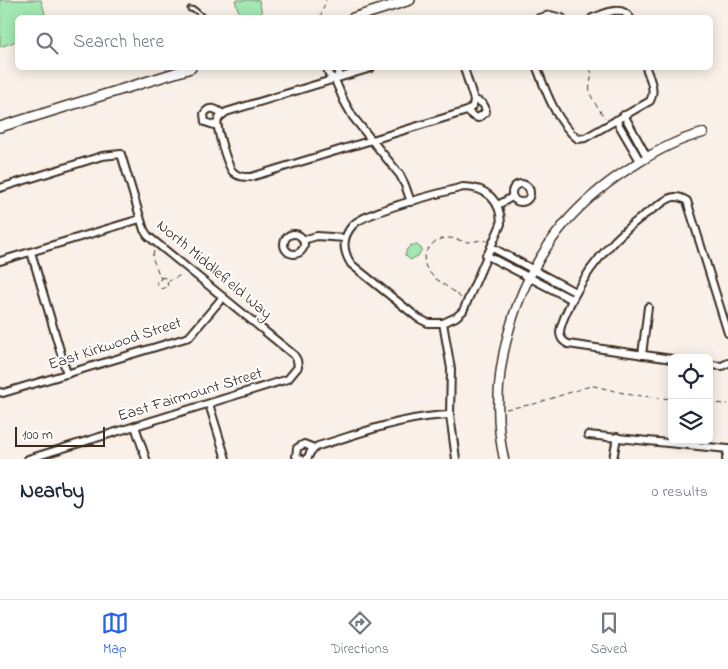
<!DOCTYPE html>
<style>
:root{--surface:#fff;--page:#f2f2f3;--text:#1f2937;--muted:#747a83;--line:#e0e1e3;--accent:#2563eb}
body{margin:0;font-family:"Indie Flower",sans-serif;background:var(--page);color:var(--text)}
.controls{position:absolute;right:15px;bottom:15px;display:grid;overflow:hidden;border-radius:8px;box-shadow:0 2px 12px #0003}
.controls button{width:45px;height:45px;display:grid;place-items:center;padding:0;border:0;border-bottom:1px solid var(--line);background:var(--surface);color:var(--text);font:25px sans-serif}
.scale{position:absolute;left:15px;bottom:12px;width:90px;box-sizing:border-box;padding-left:5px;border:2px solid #3b2a1e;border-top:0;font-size:14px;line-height:18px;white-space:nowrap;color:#3b2a1e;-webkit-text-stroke:4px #fff;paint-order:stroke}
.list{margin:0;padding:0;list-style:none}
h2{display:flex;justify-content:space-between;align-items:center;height:65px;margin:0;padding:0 20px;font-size:21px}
h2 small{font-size:16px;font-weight:400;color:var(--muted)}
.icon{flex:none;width:28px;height:28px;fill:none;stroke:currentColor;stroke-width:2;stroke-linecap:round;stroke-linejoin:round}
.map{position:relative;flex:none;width:728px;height:459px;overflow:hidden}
.search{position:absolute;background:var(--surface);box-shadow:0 2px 12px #0003;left:15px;right:15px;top:15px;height:55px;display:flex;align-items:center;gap:12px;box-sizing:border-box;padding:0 18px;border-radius:8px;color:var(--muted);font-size:19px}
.sheet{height:140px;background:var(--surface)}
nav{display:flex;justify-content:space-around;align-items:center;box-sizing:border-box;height:70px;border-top:1px solid var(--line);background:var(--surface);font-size:14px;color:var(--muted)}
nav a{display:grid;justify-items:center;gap:2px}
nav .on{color:var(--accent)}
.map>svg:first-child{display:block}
.green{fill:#a3e7b3;stroke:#6f8868}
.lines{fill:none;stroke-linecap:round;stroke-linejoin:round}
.service-casing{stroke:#3b2a1e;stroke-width:7}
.minor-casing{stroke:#3b2a1e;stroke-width:10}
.tertiary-casing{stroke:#3b2a1e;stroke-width:11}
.secondary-casing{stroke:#3b2a1e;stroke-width:12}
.path{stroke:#3b2a1e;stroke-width:1;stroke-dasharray:5 4;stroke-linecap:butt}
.service{stroke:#fff;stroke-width:3}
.minor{stroke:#fff;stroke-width:6}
.tertiary{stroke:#fff;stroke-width:8}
.secondary{stroke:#fff;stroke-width:9}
.labels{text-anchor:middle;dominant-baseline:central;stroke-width:4;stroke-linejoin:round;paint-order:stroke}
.street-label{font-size:16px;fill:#3b2a1e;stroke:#fff}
</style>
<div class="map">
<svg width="728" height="459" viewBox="0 0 728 459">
<rect width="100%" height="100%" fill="#f9f1e9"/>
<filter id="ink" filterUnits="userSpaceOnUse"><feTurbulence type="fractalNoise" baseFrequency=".02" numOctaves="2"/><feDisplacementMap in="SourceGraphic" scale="10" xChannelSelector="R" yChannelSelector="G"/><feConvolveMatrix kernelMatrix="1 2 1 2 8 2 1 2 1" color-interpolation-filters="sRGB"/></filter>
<g filter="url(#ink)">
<g class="green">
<path d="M0 0H41L46 17 18 18 17 41 0 47Z"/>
<path d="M235 0H259L263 17H240Z"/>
<path d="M411 245H417L422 249 418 256 410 260 405 255 407 249Z"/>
</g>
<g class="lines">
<defs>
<path id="service" d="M190 9 195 10 204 18"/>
<g id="minor">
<path d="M539 18 550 15 562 18"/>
<path d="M592 18C605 14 621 4 630 18"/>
<path d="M327 68 329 75 335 80 344 101 353 117 400 175 405 185 411 202"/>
<path d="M371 68 226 112C224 114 219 117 218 120 215 126 228 167 233 172 238 177 244 177 251 177L467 111 473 106 474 100 464 68"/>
<path d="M537 68C546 92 557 123 578 139L585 138 650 101C656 90 650 79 646 68"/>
<path d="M335 80 339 73 338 68"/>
<path d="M467 111 473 116 478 118 486 112C485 104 482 102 474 100"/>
<path d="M624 115 647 157"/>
<path d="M616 120 640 161"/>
<path d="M217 126 205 122 204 114C209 105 216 109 223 114"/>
<circle cx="521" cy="193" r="9"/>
<path d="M463 187C487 187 501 201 501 224L463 311 456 317 443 323H428L418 318 351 264C343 251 341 238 353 225 366 211 441 193 463 187Z"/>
<path d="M0 188 102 156 121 154 144 230 148 236 294 355 297 360 298 367 288 379 28 459"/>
<path d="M498 205 512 197"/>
<circle cx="294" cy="244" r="10"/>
<path d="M303 240 317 236 345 238"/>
<path d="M491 247 575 292"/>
<path d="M31 252 67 374"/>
<path d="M486 255 571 299"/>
<path d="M0 261 140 219"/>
<path d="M443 323 451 369 450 415 456 459"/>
<path d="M642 355 648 307"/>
<path d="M672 359 568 344C556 338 560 328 564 318 582 272 617 231 659 205 664 202 670 196 676 197 680 197 684 199 687 201L728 333"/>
<path d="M709 365 722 366 728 363"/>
<path d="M0 392 3 393 189 337 223 297"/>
<path d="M209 404 226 459"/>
<path d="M135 426 146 459"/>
<path d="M588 435 728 449"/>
<path d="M301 459 296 456 297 448 304 444 314 448"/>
<path d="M307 459 311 451 318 446C362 433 404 416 450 415"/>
<path d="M613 459 617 437"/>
<path d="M726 459 728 449"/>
</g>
<path id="tertiary" d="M504 459C486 379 512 286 565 223 586 199 611 179 638 163 658 150 679 139 703 133"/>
<g id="secondary">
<path d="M353 18 410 0"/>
<path d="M0 127 191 68"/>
</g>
</defs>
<use href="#service" class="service-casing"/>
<use href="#minor" class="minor-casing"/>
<use href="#tertiary" class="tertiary-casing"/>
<use href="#secondary" class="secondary-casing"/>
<g class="path">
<path d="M320 18 326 0"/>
<path d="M590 68C594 76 588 84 590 92 592 101 600 110 605 118"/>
<path d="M154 251 152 257 161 279 156 281 160 289 168 287 167 282"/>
<path d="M161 278 164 277 167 282 183 274"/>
<path d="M461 298C450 286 434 282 426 267 419 253 434 238 448 238 455 238 461 241 467 242 474 242 480 239 487 241"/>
<path d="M709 403 728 404"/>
<path d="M506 409 534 404 587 387 594 386 632 395 672 399"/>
</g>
<use href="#service" class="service"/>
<use href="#minor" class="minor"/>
<use href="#tertiary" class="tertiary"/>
<use href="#secondary" class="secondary"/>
</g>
</g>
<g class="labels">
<g class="street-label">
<text transform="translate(214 270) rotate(40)">North Middlefield Way</text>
<text transform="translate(115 344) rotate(-18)">East Kirkwood Street</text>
<text transform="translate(190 395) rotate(-17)">East Fairmount Street</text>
</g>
</g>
</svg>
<div class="controls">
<button><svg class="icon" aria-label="locate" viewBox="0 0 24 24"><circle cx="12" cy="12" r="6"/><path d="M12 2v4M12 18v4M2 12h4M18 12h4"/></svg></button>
<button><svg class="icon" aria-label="layers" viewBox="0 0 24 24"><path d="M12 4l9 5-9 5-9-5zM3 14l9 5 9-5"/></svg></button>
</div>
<div class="scale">100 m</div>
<div class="search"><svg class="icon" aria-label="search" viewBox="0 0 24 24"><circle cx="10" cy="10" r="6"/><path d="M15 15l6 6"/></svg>Search here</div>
</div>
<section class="sheet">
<h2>Nearby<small>0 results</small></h2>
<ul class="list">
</ul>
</section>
<nav>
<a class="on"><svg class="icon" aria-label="map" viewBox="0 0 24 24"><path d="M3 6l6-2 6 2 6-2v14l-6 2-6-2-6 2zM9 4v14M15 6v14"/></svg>Map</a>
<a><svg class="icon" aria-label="directions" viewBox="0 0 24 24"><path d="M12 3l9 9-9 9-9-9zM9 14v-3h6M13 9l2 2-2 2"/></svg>Directions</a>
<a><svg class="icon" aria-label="saved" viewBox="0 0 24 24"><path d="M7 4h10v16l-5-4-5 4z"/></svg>Saved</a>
</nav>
